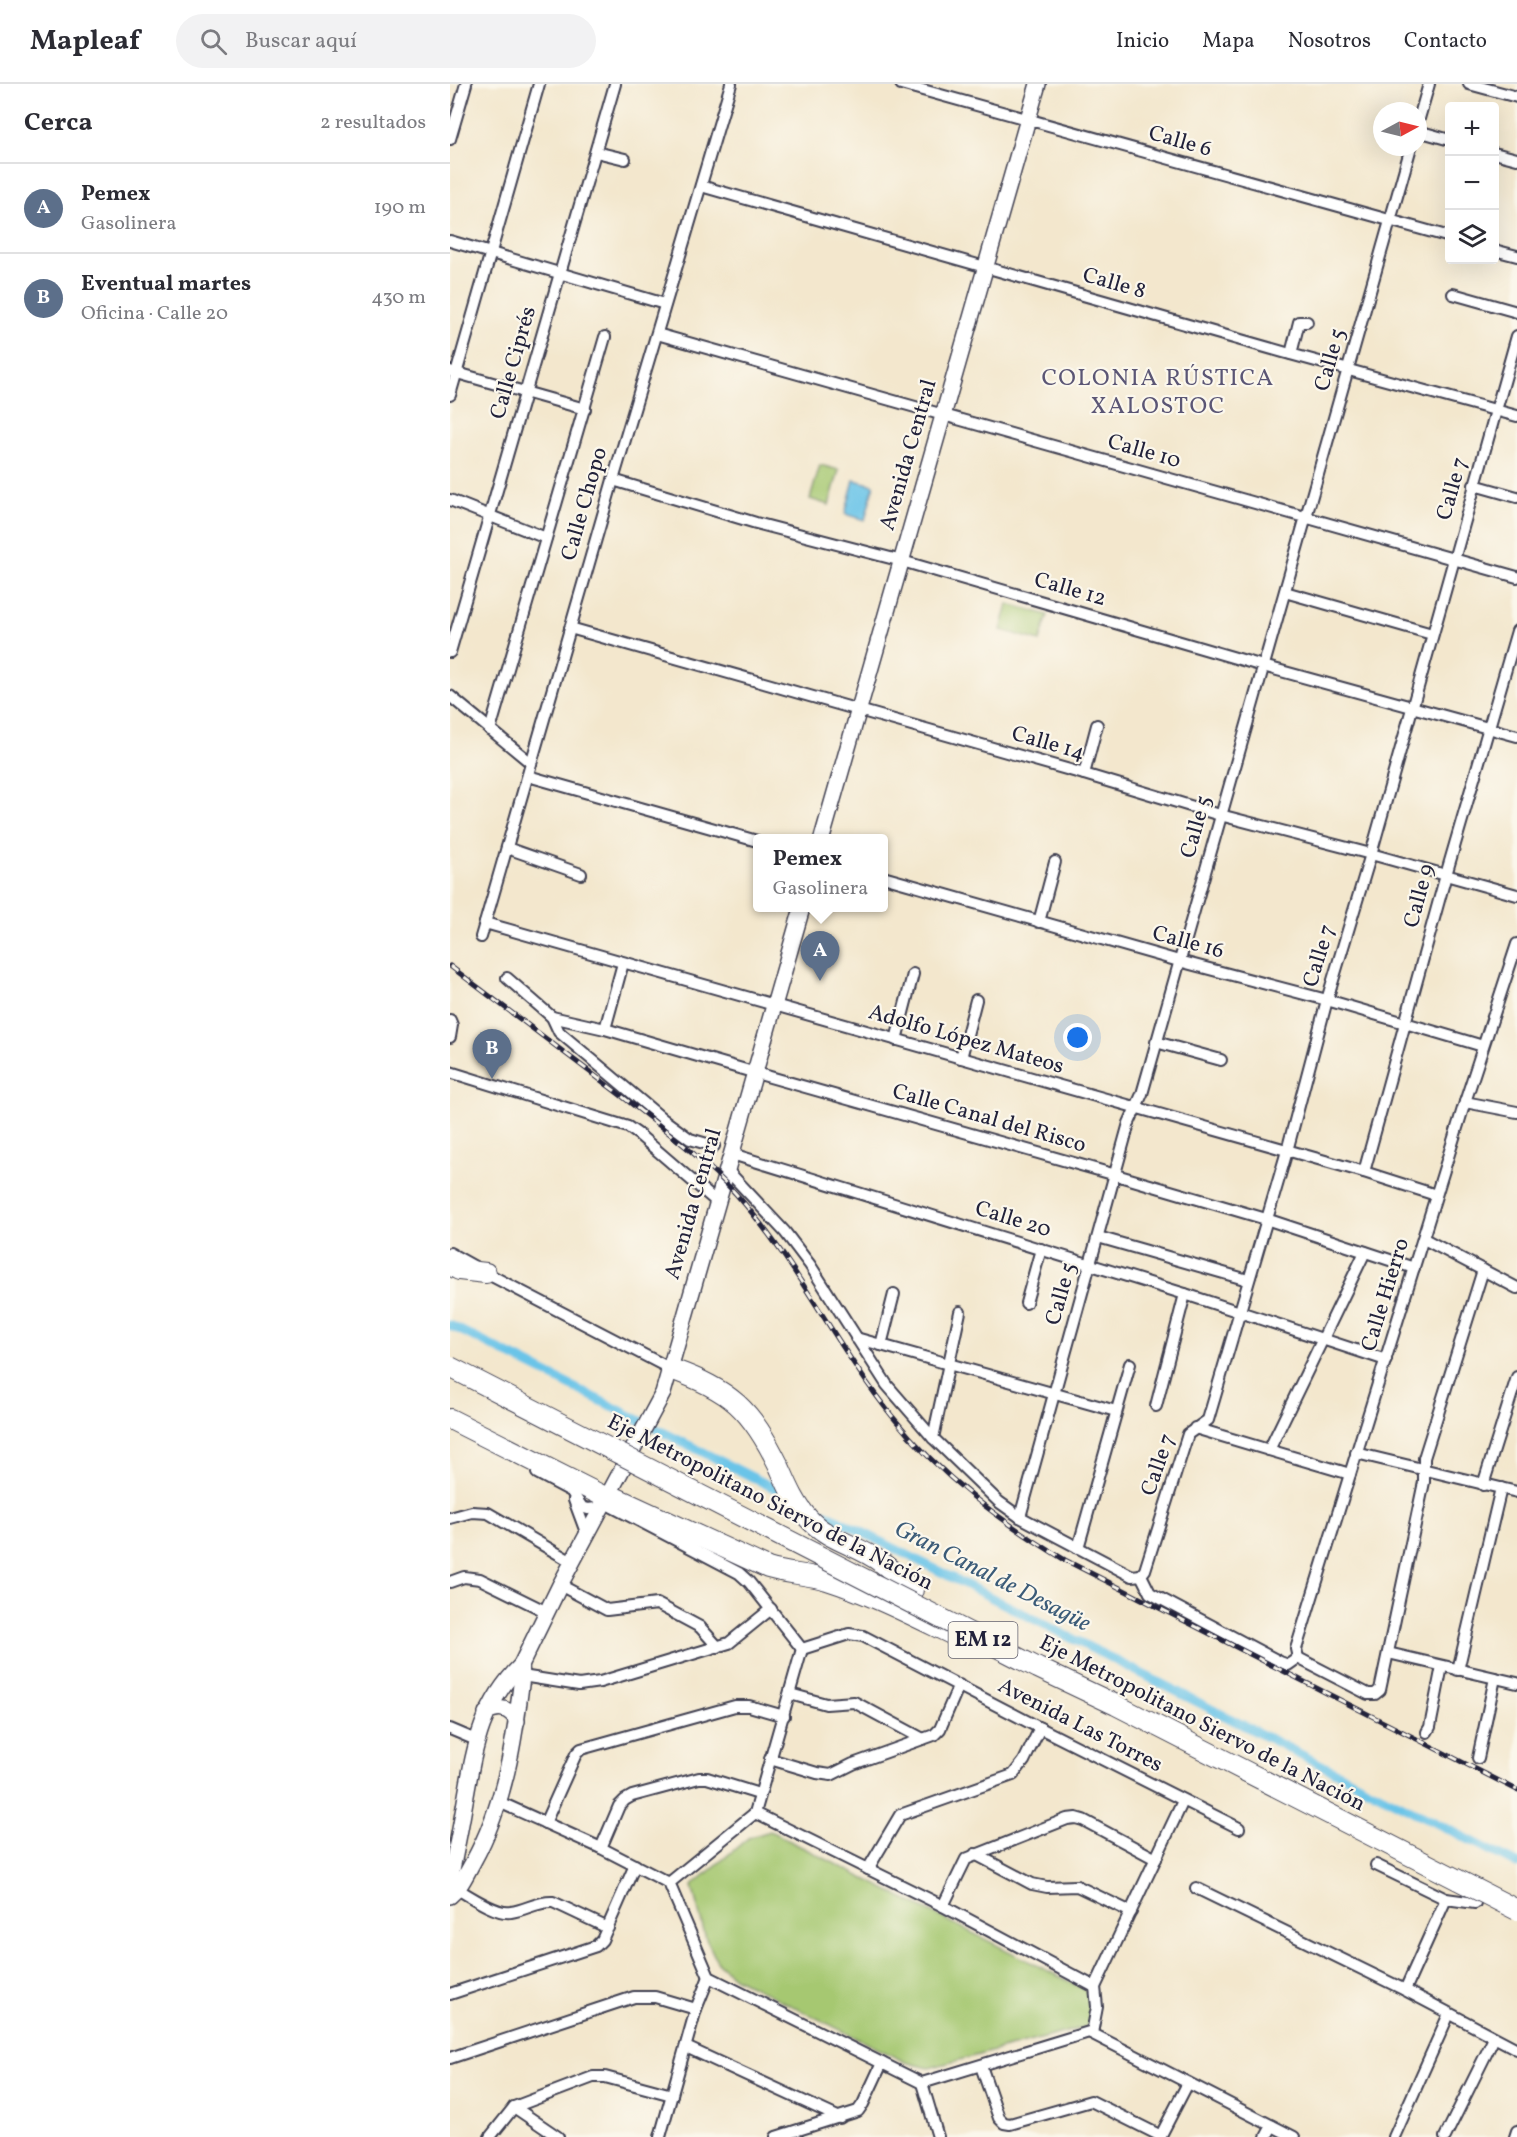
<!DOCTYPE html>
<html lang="es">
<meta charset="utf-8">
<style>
:root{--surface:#fff;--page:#f2f2f3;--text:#2b2b33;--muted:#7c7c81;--line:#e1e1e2;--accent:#1f6fb2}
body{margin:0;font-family:Vollkorn,serif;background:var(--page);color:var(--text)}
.controls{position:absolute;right:18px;top:18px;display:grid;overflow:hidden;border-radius:6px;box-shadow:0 6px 24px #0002}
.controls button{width:54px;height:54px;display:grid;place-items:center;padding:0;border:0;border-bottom:2px solid var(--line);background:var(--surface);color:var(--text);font:30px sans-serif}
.compass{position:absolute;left:923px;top:18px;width:54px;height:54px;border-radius:50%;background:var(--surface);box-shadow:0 6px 24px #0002;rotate:83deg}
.you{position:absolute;left:628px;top:954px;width:21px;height:21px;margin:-15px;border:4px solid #fff;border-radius:50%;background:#1a73e8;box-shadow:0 0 0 9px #1a73e833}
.badge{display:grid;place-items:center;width:39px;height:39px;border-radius:50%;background:var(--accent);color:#fff;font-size:20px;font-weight:700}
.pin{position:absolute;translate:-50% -50px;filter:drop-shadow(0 2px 3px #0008)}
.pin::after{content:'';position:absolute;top:32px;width:21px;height:18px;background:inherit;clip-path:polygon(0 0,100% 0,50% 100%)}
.popup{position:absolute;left:303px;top:750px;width:135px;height:78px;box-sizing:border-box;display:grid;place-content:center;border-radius:6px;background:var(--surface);filter:drop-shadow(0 2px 4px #0005);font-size:20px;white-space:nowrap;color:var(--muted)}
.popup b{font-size:22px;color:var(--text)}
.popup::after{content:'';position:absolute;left:50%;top:100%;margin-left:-12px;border:12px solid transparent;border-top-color:var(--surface)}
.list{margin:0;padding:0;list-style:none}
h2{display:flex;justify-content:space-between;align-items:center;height:78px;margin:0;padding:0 24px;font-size:26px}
h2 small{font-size:20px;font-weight:400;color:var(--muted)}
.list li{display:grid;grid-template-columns:39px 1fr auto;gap:18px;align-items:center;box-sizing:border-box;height:90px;padding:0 24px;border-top:2px solid var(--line)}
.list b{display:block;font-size:22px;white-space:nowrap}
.list p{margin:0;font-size:20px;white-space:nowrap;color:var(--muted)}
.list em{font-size:20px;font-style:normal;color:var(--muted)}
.icon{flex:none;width:33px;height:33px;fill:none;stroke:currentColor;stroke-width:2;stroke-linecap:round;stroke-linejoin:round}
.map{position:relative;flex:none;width:1067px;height:2053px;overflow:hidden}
header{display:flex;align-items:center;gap:36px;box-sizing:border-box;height:84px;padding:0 30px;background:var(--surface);border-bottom:2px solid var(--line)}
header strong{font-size:28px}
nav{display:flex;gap:33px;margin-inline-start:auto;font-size:21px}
.search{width:420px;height:54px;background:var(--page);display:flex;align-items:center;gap:15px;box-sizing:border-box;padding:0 21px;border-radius:33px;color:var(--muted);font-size:22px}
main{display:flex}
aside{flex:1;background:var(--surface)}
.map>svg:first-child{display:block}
.green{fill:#a6c871;stroke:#647556;stroke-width:1.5}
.water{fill:#6ac4e8;stroke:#467392;stroke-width:1.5}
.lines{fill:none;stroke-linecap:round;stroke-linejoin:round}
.canal{stroke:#6ac4e8;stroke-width:9}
.street-casing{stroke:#414051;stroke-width:14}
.secondary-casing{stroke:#414051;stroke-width:18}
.highway-casing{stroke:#414051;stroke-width:22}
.street{stroke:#fff;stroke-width:10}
.secondary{stroke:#fff;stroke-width:15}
.highway{stroke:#fff;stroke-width:20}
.rail-casing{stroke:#22223b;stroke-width:5}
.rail{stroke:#fbf7ec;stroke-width:3;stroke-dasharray:9;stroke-linecap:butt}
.highway-bridge-casing{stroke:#414051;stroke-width:22;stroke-linecap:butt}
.highway-bridge{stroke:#fff;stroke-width:20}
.labels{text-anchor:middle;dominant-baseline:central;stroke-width:4.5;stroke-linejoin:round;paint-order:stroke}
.shield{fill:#fbf7ec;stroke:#636270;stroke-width:1.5}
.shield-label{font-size:21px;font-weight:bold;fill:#22223b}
.street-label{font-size:22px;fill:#22223b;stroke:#fbf7ec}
.neighbourhood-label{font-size:24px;letter-spacing:1.5px;fill:#5b5675;stroke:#fbf7ec}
.water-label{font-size:24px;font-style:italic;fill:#3b5b78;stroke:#fbf7ec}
</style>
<header>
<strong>Mapleaf</strong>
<div class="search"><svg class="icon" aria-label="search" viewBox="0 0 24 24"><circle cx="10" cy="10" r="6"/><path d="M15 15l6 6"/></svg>Buscar aquí</div>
<nav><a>Inicio</a><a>Mapa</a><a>Nosotros</a><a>Contacto</a></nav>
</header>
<main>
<aside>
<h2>Cerca<small>2 resultados</small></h2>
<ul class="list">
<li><span class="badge" style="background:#5c6f8a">A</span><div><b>Pemex</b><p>Gasolinera</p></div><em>190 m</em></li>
<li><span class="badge" style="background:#5c6f8a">B</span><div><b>Eventual martes</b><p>Oficina · Calle 20</p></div><em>430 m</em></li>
</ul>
</aside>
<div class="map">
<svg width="1067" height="2053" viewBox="0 0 1067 2053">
<rect width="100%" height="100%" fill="#fbf7ec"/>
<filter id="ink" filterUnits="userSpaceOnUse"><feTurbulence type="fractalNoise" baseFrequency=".0167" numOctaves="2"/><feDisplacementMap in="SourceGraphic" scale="12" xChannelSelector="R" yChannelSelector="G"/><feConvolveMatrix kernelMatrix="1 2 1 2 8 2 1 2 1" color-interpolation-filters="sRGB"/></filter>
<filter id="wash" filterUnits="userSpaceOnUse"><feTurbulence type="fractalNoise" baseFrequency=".008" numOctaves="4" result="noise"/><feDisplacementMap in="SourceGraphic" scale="24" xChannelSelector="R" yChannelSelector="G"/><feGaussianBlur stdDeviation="1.35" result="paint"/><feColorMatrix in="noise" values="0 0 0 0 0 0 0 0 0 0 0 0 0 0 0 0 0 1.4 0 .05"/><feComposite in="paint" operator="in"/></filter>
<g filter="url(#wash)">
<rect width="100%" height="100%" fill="#f3e7cd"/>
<g class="green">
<path d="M370 381 389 386 379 421 360 415Z"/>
<path d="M558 520 598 531 590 557 551 546Z"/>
<path d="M320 1747 642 1909 644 1934 635 1943 479 1984 455 1978 284 1893 268 1879 256 1855 242 1802 298 1754Z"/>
</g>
<path class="water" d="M404 396 424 401 415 436 395 430Z"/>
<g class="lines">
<g class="canal">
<path d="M0 1241 338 1411"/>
<path d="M351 1417 1067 1780"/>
</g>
</g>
</g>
<g filter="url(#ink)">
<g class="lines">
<defs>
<g id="street">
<path d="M451 0 1000 153"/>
<path d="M1019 0 1067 13"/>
<path d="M968 38 979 0"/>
<path d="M968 47 1000 56"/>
<path d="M0 55 16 0"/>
<path d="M146 68 175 75"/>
<path d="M1044 69 1067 75"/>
<path d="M251 102 833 268 1067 332"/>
<path d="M0 157 215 220"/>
<path d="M1044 166 1067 172"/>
<path d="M1003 210 1067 228"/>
<path d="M207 250 1067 493"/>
<path d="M841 270 849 238H857"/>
<path d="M0 287 135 325"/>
<path d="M0 311 89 0"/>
<path d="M163 396 306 439 452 477 813 582 1067 652"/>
<path d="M1024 401 1067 413"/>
<path d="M0 416 96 454"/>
<path d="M835 508 982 550"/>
<path d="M120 544 634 690 770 731 921 770 1067 811"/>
<path d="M0 568 165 0"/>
<path d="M0 612 81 679"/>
<path d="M40 646 155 253"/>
<path d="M634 690 647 641"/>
<path d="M78 692 307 757"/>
<path d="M57 764 131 790"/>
<path d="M433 793 729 877 877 916 1033 962"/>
<path d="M589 838 605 778"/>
<path d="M35 839 914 1088 986 1111"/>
<path d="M31 853 163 396 281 0"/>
<path d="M57 894 102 933 109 948 214 1036 240 1055 264 1062"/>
<path d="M102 933 155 945 306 989 666 1091 816 1135 964 1184"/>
<path d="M0 936 2 941 0 953"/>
<path d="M155 945 173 879"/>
<path d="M446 956 463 890"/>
<path d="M706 958 771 976"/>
<path d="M511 974 526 916"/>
<path d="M0 988 178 1043 188 1050 268 1119"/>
<path d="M1015 1018 1067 1028"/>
<path d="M282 1070 735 1210 936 1276"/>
<path d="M277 1086 335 1148 360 1181 437 1301 483 1354 549 1418 570 1433 682 1492 691 1491"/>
<path d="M914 1088 996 791 1067 547"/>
<path d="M648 1153 798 1196"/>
<path d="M974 1155 1067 1204"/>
<path d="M0 1169 36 1189 221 1285"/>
<path d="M576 1219 591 1165"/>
<path d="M406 1254 666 1327"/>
<path d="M431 1261 444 1210"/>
<path d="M706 1322 735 1210"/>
<path d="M745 1344 900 1390"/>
<path d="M483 1354 510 1228"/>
<path d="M819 1366 915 1168"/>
<path d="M906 1369 1067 1408"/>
<path d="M87 1389 121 1407 132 1423 138 1425 146 1424 155 1419 289 1489 299 1498 352 1565"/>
<path d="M1033 1401 1067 1293"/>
<path d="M124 1416 137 1451"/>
<path d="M570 1433 679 1039 692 1010 961 63"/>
<path d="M0 1434 22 1428 38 1429 122 1478"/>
<path d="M628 1464 680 1280"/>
<path d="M691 1491 695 1486 738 1350 758 1336 837 1067 877 916 921 770 1067 252"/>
<path d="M691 1491 700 1509 830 1578 838 1581 848 1574"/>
<path d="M0 1498 14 1493 30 1495 97 1528"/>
<path d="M110 1501 157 1526 207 1520 250 1543 268 1563"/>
<path d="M352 1565 399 1550 413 1552 590 1644 789 1744"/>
<path d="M938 1569 1067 1599"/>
<path d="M848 1574 846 1565 1015 1018 1067 860"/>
<path d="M848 1574 918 1610H925L930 1606 974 1398V1374L1033 1186"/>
<path d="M1008 1586 1051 1404"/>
<path d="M72 1592 129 1601 150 1598 279 1559 321 1525"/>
<path d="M340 1610 376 1620 404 1618 473 1655"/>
<path d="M0 1645 26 1656"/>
<path d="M977 1648 980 1643 992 1582"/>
<path d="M1028 1674 1045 1594"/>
<path d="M320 1675 367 1689 381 1691 403 1680 484 1651 490 1645 509 1601"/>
<path d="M49 1718 151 1764 219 1799 259 1893 472 1999 639 1948 844 2053"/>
<path d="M305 1729 493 1822 645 1903"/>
<path d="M95 1739 126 1670 131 1665 285 1622H299L334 1632"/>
<path d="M151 1764 169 1722 175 1716 182 1712 249 1694H257L309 1710"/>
<path d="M525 1770 582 1800 597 1803 627 1802 681 1828"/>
<path d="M926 1781 996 1815 1025 1819"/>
<path d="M418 1785 450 1731 563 1691 574 1677 590 1644"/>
<path d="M219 1799 305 1729 352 1565"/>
<path d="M1 1801C15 1809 46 1831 61 1828 76 1826 88 1817 103 1818L158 1844"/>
<path d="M746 1804 955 1906 1067 1965"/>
<path d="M493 1822 516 1775 617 1735 626 1734 633 1736 706 1775"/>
<path d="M645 1903 733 1717"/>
<path d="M955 1906 996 1815"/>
<path d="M0 1910 146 1862 152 1856 185 1781"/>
<path d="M642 1949 647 1923 645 1903"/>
<path d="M236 1963 390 2034"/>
<path d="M0 1974 184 1913H205L246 1925"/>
<path d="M531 1982 549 2034 554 2039 560 2040 641 2017 711 2052"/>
<path d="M472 1999 488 2053"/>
<path d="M64 2023 108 2053"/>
<path d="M40 2053 64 2023 143 1993H155L222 2011"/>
<path d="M210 2053 246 1925 259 1893"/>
<path d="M326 2053 408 2027 413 2020 432 1979"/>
<path d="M710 2053 738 1999"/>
<path d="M816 2053 822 2042"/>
<path d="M944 2053 999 1930"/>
<path d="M995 2053 1044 1954"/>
<path d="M1065 2053 1067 2047"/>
</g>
<g id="secondary">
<path d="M372 754 588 0"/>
<path d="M36 1629C49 1621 60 1624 67 1637"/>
<path d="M0 1795C5 1771 10 1747 14 1723 24 1667 29 1623 71 1581L110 1501 213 1309 352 824"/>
<path d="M0 1812C11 1803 16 1790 23 1778 55 1720 65 1656 72 1592L71 1581"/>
</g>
<g id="highway">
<path d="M0 1181 9 1186 36 1189"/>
<path d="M221 1285C281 1306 301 1325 329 1382 337 1400 345 1420 358 1434 378 1457 409 1461 432 1479 443 1487 453 1497 463 1506"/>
<path d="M0 1335 157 1414"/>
<path d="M160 1411 318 1484C338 1490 357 1490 377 1496 427 1512 473 1537 520 1559"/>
</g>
</defs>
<use href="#street" class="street-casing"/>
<use href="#secondary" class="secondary-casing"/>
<use href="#highway" class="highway-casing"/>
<use href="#street" class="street"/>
<use href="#secondary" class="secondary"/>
<use href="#highway" class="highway"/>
<defs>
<path id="rail" d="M0 882C58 926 115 969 173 1013 212 1044 252 1073 286 1110 347 1178 385 1261 442 1332 490 1392 550 1437 615 1476L1067 1706"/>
</defs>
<use href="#rail" class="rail-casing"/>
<use href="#rail" class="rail"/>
<defs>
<path id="highway-bridge" d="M0 1283 588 1584 666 1621 1067 1826"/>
</defs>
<use href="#highway-bridge" class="highway-bridge-casing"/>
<use href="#highway-bridge" class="highway-bridge"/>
</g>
</g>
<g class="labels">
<rect class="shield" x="498.5" y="1538" width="69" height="36" rx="4.5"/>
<g class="shield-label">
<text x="533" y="1556">EM 12</text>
</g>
<g class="street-label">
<text transform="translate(730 58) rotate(16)">Calle 6</text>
<text transform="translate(664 200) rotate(16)">Calle 8</text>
<text transform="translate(881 276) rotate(-74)">Calle 5</text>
<text transform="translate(64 279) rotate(-74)">Calle Ciprés</text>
<text transform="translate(694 368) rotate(16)">Calle 10</text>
<text transform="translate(459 371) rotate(-74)">Avenida Central</text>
<text transform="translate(1003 405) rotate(-74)">Calle 7</text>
<text transform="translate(135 420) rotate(-74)">Calle Chopo</text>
<text transform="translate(620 506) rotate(16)">Calle 12</text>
<text transform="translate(598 660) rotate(16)">Calle 14</text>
<text transform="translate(747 743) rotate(-74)">Calle 5</text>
<text transform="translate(970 812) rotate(-75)">Calle 9</text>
<text transform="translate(738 859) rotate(15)">Calle 16</text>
<text transform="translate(870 872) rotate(-73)">Calle 7</text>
<text transform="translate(516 956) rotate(16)">Adolfo López Mateos</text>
<text transform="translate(539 1035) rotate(16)">Calle Canal del Risco</text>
<text transform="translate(244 1120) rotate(-74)">Avenida Central</text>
<text transform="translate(563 1136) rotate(17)">Calle 20</text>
<text transform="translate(612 1210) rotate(-74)">Calle 5</text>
<text transform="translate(936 1211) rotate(-73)">Calle Hierro</text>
<text transform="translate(709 1381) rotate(-71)">Calle 7</text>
<text transform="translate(320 1419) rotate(27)">Eje Metropolitano Siervo de la Nación</text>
<text transform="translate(752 1640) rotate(27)">Eje Metropolitano Siervo de la Nación</text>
<text transform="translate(630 1642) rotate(27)">Avenida Las Torres</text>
</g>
<g class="neighbourhood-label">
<text x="708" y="295">COLONIA RÚSTICA<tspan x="708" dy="28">XALOSTOC</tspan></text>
</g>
<g class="water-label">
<text transform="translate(542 1493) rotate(27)">Gran Canal de Desagüe</text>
</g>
</g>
</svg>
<div class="controls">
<button>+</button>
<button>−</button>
<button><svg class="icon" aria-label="layers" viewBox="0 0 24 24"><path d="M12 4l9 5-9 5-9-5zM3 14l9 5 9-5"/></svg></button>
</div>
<svg class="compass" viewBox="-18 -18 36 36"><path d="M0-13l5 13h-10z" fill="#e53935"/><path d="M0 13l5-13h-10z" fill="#7c7c81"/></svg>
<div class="you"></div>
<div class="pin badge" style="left:370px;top:897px;background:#5c6f8a">A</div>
<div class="popup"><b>Pemex</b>Gasolinera</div>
<div class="pin badge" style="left:42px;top:995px;background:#5c6f8a">B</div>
</div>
</main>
